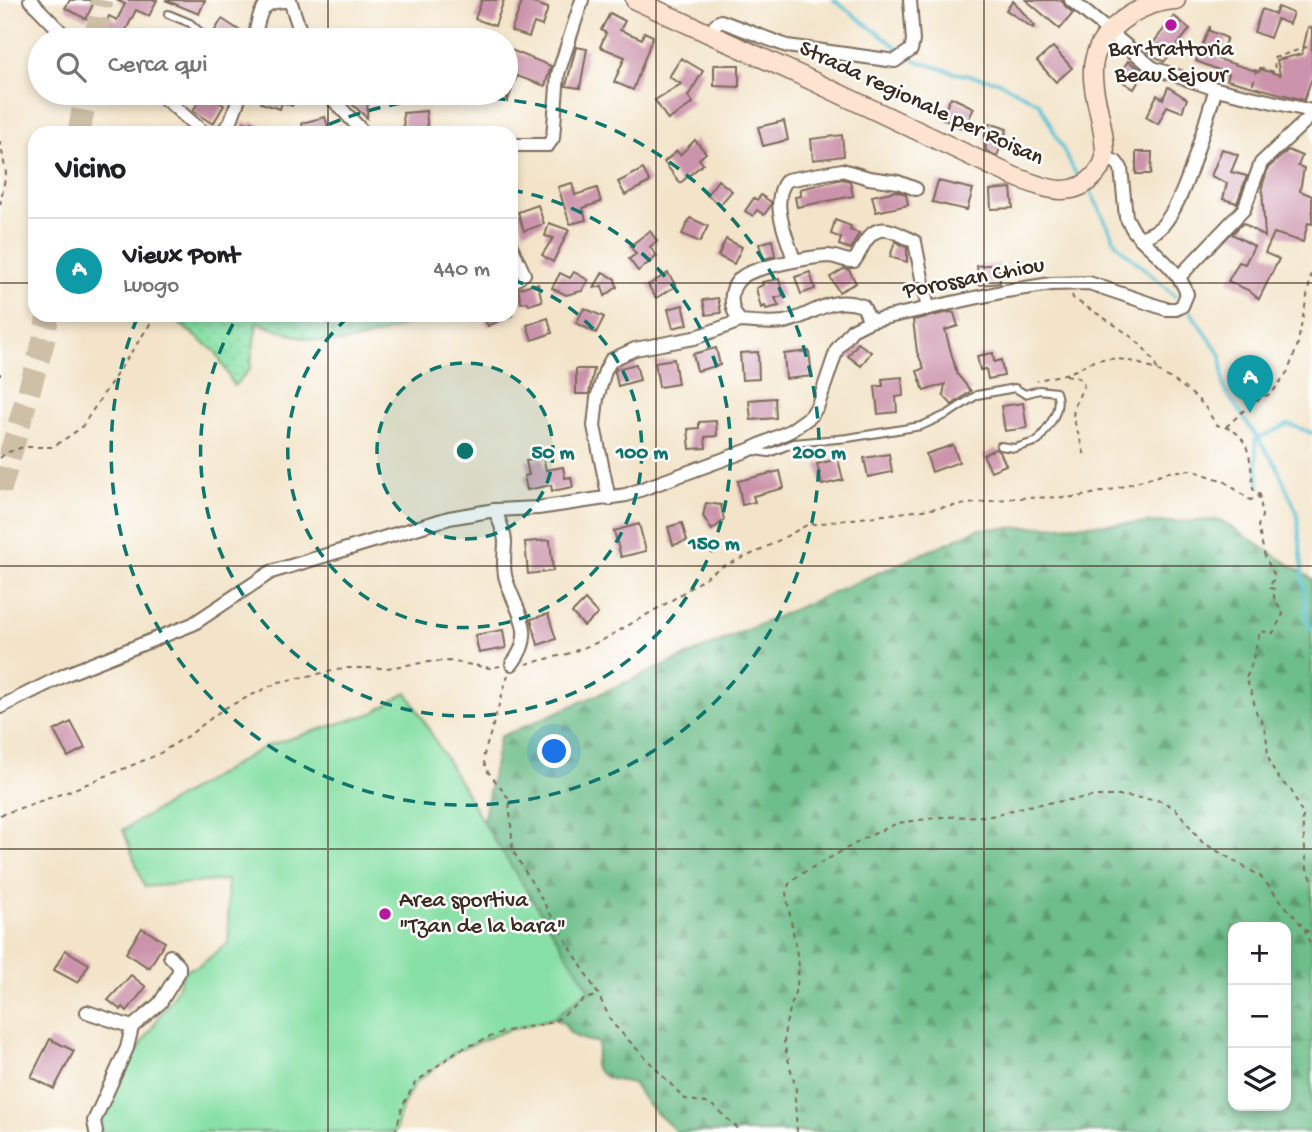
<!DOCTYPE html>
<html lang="it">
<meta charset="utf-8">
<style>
:root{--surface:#fff;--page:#f6f6f6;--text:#202124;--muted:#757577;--line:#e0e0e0;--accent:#1a73e8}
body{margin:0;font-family:"Gochi Hand",sans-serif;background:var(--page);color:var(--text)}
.controls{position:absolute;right:21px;bottom:21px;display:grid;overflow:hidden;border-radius:14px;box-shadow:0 4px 10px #0003}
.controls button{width:63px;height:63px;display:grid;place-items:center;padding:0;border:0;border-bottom:2px solid var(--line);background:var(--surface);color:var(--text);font:35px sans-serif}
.you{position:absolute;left:555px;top:752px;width:24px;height:24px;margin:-18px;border:5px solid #fff;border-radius:50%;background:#1a73e8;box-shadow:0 0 0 10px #1a73e833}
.badge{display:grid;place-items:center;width:46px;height:46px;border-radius:50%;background:var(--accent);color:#fff;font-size:23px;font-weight:700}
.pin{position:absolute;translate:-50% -58px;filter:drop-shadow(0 2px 4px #0008)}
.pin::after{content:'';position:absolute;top:37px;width:24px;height:21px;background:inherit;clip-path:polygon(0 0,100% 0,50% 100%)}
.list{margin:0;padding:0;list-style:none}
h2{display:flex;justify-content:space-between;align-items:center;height:91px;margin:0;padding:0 28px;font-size:30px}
h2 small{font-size:23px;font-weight:400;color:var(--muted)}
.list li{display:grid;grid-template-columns:46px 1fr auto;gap:21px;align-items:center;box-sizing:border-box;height:105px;padding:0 28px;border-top:2px solid var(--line)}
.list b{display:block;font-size:26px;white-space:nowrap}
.list p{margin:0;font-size:23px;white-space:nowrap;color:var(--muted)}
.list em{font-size:23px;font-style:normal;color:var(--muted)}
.icon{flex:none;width:38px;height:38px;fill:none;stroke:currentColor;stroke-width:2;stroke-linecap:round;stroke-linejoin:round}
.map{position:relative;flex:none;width:1312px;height:1132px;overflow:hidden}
.search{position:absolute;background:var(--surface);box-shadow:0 4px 10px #0003;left:28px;top:28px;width:490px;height:77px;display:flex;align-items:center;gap:18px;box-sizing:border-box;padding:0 24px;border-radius:38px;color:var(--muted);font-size:26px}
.panel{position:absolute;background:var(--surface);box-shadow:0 4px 10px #0003;left:28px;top:126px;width:490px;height:196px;border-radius:21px}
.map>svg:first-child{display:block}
.green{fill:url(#green-dots);stroke:#618562;stroke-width:2}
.forest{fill:url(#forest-firs);stroke:#547454;stroke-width:2;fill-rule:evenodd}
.pitch{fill:#87e0a5;stroke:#618562;stroke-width:2}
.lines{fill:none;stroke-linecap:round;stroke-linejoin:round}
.stream{stroke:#55bfd1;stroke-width:3.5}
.building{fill:#cc94ac}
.highway-tunnel{stroke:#cebfa7;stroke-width:23;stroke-dasharray:23 11;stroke-linecap:butt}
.lane-casing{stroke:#7b6b5a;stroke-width:10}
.street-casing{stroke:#7b6b5a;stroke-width:16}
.secondary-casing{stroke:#7b6b5a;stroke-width:21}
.path{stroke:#7b6b5a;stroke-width:2;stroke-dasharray:5 5;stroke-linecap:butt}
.lane{stroke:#fff;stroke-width:6}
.street{stroke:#fff;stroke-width:12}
.secondary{stroke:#fee3d1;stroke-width:18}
.grid{fill:none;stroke:#3b2a1e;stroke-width:2;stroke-opacity:0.55}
.ring{fill:none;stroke:#0f766e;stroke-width:3.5;stroke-dasharray:12 9}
.poi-dot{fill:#b5179e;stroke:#fff;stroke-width:2.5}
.labels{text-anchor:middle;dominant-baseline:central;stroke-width:5;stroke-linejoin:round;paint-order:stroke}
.poi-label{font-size:23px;fill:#3b2a1e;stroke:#fff}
.street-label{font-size:23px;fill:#3b2a1e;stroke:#fff}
.centre{fill:#0f766e;stroke:#fff;stroke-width:3.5}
.ring-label{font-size:21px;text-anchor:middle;font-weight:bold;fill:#0f766e;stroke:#fff;stroke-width:5;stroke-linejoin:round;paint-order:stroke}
</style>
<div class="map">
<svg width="1312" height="1132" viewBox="0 0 1312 1132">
<defs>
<pattern id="green-dots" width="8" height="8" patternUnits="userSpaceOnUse" patternTransform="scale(1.75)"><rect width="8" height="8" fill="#87e0a5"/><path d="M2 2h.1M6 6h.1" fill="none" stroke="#75c08e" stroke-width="1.8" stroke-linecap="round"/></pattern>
<pattern id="forest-firs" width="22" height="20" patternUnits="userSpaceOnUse" patternTransform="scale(1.75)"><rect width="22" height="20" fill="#6dbe8a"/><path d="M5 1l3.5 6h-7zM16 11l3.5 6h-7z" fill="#5b9b70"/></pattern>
</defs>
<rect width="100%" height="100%" fill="#fff"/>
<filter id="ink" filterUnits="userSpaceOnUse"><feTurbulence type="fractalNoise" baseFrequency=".0143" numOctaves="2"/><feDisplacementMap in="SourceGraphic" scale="14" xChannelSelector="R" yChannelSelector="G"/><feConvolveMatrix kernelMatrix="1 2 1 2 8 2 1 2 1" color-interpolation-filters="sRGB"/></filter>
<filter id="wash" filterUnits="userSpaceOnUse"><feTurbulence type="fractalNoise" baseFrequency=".00686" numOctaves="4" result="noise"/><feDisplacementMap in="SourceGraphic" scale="28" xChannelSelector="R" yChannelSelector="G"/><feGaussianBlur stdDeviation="1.57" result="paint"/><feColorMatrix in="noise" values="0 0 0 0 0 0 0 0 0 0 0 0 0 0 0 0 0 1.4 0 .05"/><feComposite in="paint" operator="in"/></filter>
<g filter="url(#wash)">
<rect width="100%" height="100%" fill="#f3e4c9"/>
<path class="green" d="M168 315H430C407 324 382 335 358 340 324 347 287 335 257 322L250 369 234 386 216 352Z"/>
<path class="forest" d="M1220 520 1312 579V1132H677L647 1104 633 1083C618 1080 600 1080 594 1065L598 1051V1043C584 1039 570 1039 565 1024L554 1018 589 989 483 822 500 737 979 529ZM1233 927H1286V1106H1233Z"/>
<path class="pitch" d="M407 692 483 822 589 989 554 1018 502 1032 457 1051 415 1083 403 1105 395 1132H101C96 1109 156 1022 171 999 177 991 180 980 185 970L199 966 229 942 227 880 145 887 123 830 266 746 373 713Z"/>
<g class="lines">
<g class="stream">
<path d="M834 0 914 60 955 73 997 81 1039 103 1078 178"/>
<path d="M1089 188 1117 245 1175 296"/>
<path d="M1190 311 1221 355 1224 389 1276 465 1297 512 1307 621 1312 629"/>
<path d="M1259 487 1255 440 1288 424 1312 433"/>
</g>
</g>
<g id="blocks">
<g class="building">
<path d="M70 0H95L86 19 65 8Z"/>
<path d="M116 0H157L149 16 136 10 121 40H113L101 34 109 16 117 20 125 4Z"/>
<path d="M165 0H205L199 14Z"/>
<path d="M482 0H504L495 26 475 19Z"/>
<path d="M523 0 548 8 542 26 534 23 529 37 511 31Z"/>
<path d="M1026 0H1062L1065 6 1073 13 1060 29Z"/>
<path d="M1013 1 1035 26 1033 28 1006 10Z"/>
<path d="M1278 7 1293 13 1289 24 1277 19 1270 38 1254 32 1262 9 1275 14Z"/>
<path d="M610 13 625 21 620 30 642 39 644 32 653 36 633 90 614 82 625 57 600 47 606 33 601 30Z"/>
<path d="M1174 16 1190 29 1164 62 1147 51Z"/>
<path d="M222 19 245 34 241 40H215L212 35Z"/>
<path d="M1210 26V31L1227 38 1218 59 1259 72 1260 69 1280 75 1277 60 1302 54 1308 27 1312 28V78L1304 100 1227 80 1229 74 1196 61Z"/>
<path d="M576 47 587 49 580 88 566 86Z"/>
<path d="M1053 47 1072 68 1056 82 1037 61Z"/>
<path d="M506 48 551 66 545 86 517 76 507 103Z"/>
<path d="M681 58 703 71 688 96 693 103 668 120 655 100 681 84 669 77Z"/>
<path d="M1128 61 1144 72 1134 89 1117 78Z"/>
<path d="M714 65H739V87L714 86Z"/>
<path d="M1168 87 1187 99 1182 112 1167 106 1158 124 1146 117 1157 95 1163 99Z"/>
<path d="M203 93 224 105 213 124 193 111Z"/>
<path d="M262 93H298L292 106 282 102 280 109 261 103 264 94Z"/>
<path d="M340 93H368L367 118Z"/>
<path d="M951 97 974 108 964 129 941 118Z"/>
<path d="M426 111 428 132 404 133 403 113Z"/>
<path d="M325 117 330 133H304L302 123Z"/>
<path d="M784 121 788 140 763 146 758 127Z"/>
<path d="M244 122 251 125 252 122 278 133H240Z"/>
<path d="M990 123 1007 129 997 156 986 151 985 136Z"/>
<path d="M842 135 844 156 813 160 811 139Z"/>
<path d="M695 140 706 153 699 159 703 164 680 183 664 162 677 151 680 155Z"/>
<path d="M1222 149 1238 155 1231 172 1247 176 1237 203 1223 199 1227 183 1211 176Z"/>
<path d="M1288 150 1302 156 1298 166 1304 168 1300 191 1312 196V224L1308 223 1303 242 1274 233 1265 253 1279 259 1259 299 1248 290 1228 281 1239 262 1245 264 1254 246 1232 234 1243 223 1265 237 1262 187 1268 168Z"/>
<path d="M1136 152H1152L1151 174H1136Z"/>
<path d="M643 169 650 182 625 195 618 182Z"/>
<path d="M842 179 850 181 853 196 797 207 795 197 801 196 800 189Z"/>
<path d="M718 180 732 191 720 205 707 195Z"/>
<path d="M938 181 973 189 967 210 932 202Z"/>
<path d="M572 183 575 195 597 188 601 202 583 208 586 220 570 224 558 187Z"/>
<path d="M1011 188 1013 208 991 209 990 190Z"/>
<path d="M896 191 906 194 908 205 876 212 872 196Z"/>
<path d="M761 195 771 202V205L764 215 757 210 753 216 745 211 754 198 757 200Z"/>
<path d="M538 205 544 224 524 231 518 212Z"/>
<path d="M690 218 708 226 700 242 682 234Z"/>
<path d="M835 220 851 226 850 230 859 233 851 249 839 245 841 238 831 234Z"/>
<path d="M549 223 569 230 553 262 542 255 553 238 545 236Z"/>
<path d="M650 231 657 241 650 247 657 256 638 271 629 259 636 254 630 246Z"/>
<path d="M726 239 742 247 734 264 718 256Z"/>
<path d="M772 240 775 256 764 259 759 244Z"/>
<path d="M895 241 907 248V262L890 257Z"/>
<path d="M999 264 1000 283 979 285 977 266Z"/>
<path d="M844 269 849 270 856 283 839 292 830 277Z"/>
<path d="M574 272 588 280 582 291 566 295 552 288 560 273 570 278Z"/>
<path d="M603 272 615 279 617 287 605 296 602 286 594 288Z"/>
<path d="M810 272 815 289 801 294 795 277Z"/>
<path d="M668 273 676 286 656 298 648 285Z"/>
<path d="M779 279 783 296 775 298 779 306 766 309 765 306 761 308 756 288 763 285 762 282Z"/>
<path d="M532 284H538L542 301 529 305 528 302 521 303 518 289Z"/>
<path d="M718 298 721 313 706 315 703 300Z"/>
<path d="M683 305 688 324 673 328 668 309Z"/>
<path d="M584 308 604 317 596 333 576 323Z"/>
<path d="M950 312 954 313 958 326 945 330 957 374 971 391 952 405 943 395 945 384 924 391 917 371 924 368 917 352 913 320Z"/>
<path d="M483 315H513L488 326Z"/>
<path d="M548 318 552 333 532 340 527 325Z"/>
<path d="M858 343 871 352 861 366 848 356Z"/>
<path d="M716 348 720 365 697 371 693 354Z"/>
<path d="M809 351 812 376 786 379 784 354Z"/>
<path d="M758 352 759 379 742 380 740 353Z"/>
<path d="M993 353 994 362 1001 360 1004 376 988 379 986 369 980 370 977 356Z"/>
<path d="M674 359 678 384 659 387 655 362Z"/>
<path d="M636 364 640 380 618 386 615 372 616 369Z"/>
<path d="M576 369H594L589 394H576Z"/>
<path d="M902 377 903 396 896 397 897 412 878 414 875 386H883L882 379Z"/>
<path d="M775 398 776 418 751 420 749 400Z"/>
<path d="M1023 403 1027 428 1005 431 1001 406Z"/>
<path d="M716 421 717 436 705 437 706 448 690 449 688 429 699 428V422Z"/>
<path d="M953 445 959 462 932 472 926 454Z"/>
<path d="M995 449 1000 452 1006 465 991 471 983 455Z"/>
<path d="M889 454 892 472 868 477 864 458Z"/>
<path d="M543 458 546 470 563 467 565 478 571 477 573 487 552 491 551 485 527 490 524 476 529 475 526 461Z"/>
<path d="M838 459 843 480 822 485 817 464Z"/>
<path d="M780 471 784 488 753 496 755 502 742 505 738 481Z"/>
<path d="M706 503 721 505 724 520 712 530 703 516Z"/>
<path d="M682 523 687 541 673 545 668 527Z"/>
<path d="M639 524 646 551 621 557 614 531Z"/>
<path d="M550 540 553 571 528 574 525 542Z"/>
<path d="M585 600 598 614 584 626 572 613Z"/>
<path d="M548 614 556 639 538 645 531 619Z"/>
<path d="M503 630 506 648 479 653 475 635Z"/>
<path d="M71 722 85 748 68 757 54 731Z"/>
<path d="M142 928 165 942 149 968 126 953Z"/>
<path d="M65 950 89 964 78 983 54 970Z"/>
<path d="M131 975 146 987 127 1011 123 1007 121 1010 108 1000Z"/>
<path d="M50 1039 74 1051 54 1089 31 1077Z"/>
</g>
</g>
</g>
<g filter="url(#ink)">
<use href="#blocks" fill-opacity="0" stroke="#7b6b5a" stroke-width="2"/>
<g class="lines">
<g class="highway-tunnel">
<path d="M95 40 102 0"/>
<path d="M79 133 86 93"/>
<path d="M0 490 43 343 48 315"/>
</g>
<defs>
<g id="lane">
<path d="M168 14 190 23 209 40"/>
<path d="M511 287 522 279 524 274"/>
<path d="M755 451 769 453 794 443 848 438 921 426 948 414 977 395 1015 388 1025 394 1039 390 1056 392C1063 410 1048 427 1038 441L1015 448 1000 446"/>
</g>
<g id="street">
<path d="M30 0 69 40"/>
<path d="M290 0 303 40"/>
<path d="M1071 0 1153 68 1216 89 1312 111"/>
<path d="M711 34 716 24 721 21 787 46 895 61 911 50 913 41 910 0"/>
<path d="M254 40C260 14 258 0 290 1"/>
<path d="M155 93 169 102 204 133"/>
<path d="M327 93 364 133"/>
<path d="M221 133 230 123 241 93"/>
<path d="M511 145H548L553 138 558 74 582 0"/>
<path d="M1105 158 1116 162 1121 168 1126 217 1133 230 1140 238C1149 235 1157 232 1163 225 1188 196 1203 126 1216 89"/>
<path d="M511 246 524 274"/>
<path d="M794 260C787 237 769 201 787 180L842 170 869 178 898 182 916 189"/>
<path d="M1179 277 1244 209 1261 163 1312 115"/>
<path d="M870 321 863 306C827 294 813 317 784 322 770 324 754 322 740 321 730 309 727 289 742 277 754 267 811 257 828 256 837 256 845 262 854 261 860 254 862 244 869 237 882 221 901 235 915 242L928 309"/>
<path d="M609 499 594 426 597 398 605 371 611 360 635 349 694 338 740 321"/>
<path d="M495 510C499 521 504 530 505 541 505 554 502 567 506 579 516 613 538 631 512 664"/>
<path d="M0 707 67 674 193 624 271 572 449 518 495 510 538 508 626 495 749 450 790 431 811 416 818 405 837 349 852 330 870 321 1006 291 1051 284 1089 283 1166 309H1176L1182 306 1187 294C1180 272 1157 255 1140 238"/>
<path d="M87 1012 132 1027"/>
<path d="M96 1132 94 1121 127 1048 132 1027 160 1003 179 972V966L170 956"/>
</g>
<path id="secondary" d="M635 0 802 76 1013 176C1042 187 1072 202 1096 174 1101 168 1105 162 1105 155 1105 103 1069 62 1121 21 1137 9 1156 1 1176 0"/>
</defs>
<use href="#lane" class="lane-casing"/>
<use href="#street" class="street-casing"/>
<use href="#secondary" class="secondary-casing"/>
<g class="path">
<path d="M1253 84 1257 67 1275 72 1274 58 1307 47 1312 48"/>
<path d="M0 141 6 173 0 205"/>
<path d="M1072 295 1073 298C1098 316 1149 340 1157 370"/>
<path d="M0 373V376"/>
<path d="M1066 375 1079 378 1084 385 1074 407 1073 417 1085 456"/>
<path d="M1226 427 1253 402 1272 393 1288 371 1297 347 1312 271"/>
<path d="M0 458 6 453 23 447H53L81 428 156 315"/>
<path d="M1260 494 1262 516 1258 526 1265 557 1275 576 1269 588 1274 589V598L1283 614 1273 633 1260 631C1257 642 1251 672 1245 679 1253 690 1253 702 1257 714 1268 726 1266 741 1268 755 1270 765 1277 778 1284 784 1290 790 1288 784 1292 792 1296 799 1298 808 1304 815L1302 819 1307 869 1312 879"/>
<path d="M526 664 567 654 601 641 669 602 721 567 759 551 807 525 1014 498 1078 497 1111 490 1168 472 1191 470 1224 481 1250 500 1258 498 1259 494 1253 489C1251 468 1252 438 1228 428 1224 427 1220 426 1217 425 1212 419 1209 412 1205 407 1183 381 1133 352 1098 360 1088 362 1079 370 1068 373 1059 376 1047 377 1037 381"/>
<path d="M508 675 483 758 486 769 509 799 513 851 598 994 612 1023 685 1099 711 1104 742 1132"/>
<path d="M0 815 67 792 157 755 192 733 223 709 279 682 347 668H386L428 662 449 661 490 668 500 666"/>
<path d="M1305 929 1312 935"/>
<path d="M395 1132 403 1105 415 1083 457 1051 502 1032 554 1022 582 1001 597 995"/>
<path d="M797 1132 795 1100 796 1089 784 1044 785 1027 797 985 799 966 786 893 789 884 799 875 867 837 898 823 942 817 991 816 1027 806 1097 796H1126L1162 801 1176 809 1202 842 1260 876 1304 928 1312 948"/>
</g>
<use href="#lane" class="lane"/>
<use href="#street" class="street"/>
<use href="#secondary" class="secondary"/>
</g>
</g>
<path class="grid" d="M328 0V40M656 0V1132M984 0V1132M328 93V133M0 283H35M511 283H1312M328 315V1132M0 566H1312M0 849H1312"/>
<circle cx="465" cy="451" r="88" fill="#0f766e" fill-opacity=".12"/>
<g class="ring">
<circle cx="465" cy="451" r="88"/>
<path d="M512 280A177 177 0 1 1 351 315"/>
<path d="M511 190A265 265 0 1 1 237 317"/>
<path d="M310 133A354 354 0 1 1 138 316"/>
</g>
<g class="poi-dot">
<circle cx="1171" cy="25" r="7"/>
<circle cx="385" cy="914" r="7"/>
</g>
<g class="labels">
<g class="poi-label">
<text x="1171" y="50">Bar trattoria<tspan x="1171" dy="26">Beau Sejour</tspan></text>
<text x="399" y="901" text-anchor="start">Area sportiva<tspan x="399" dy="26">"Tzan de la bara"</tspan></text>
</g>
<g class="street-label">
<text transform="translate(921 104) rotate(25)">Strada regionale per Roisan</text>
<text transform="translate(974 279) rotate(-11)">Porossan Chiou</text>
</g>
</g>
<circle cx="465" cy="451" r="10" class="centre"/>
<g class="ring-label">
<text x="553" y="458">50 m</text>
<text x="642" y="458">100 m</text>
<text x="819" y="458">200 m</text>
<text x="714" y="549">150 m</text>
</g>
</svg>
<div class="controls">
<button>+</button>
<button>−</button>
<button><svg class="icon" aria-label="layers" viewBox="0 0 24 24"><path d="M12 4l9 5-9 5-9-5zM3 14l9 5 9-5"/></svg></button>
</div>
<div class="you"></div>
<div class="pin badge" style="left:1250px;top:413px;background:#0f9aa8">A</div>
<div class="search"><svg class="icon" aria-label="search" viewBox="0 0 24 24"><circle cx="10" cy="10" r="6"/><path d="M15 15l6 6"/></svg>Cerca qui</div>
<section class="panel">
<h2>Vicino<small></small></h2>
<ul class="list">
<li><span class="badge" style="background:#0f9aa8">A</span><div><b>Vieux Pont</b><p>Luogo</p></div><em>440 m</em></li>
</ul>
</section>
</div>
